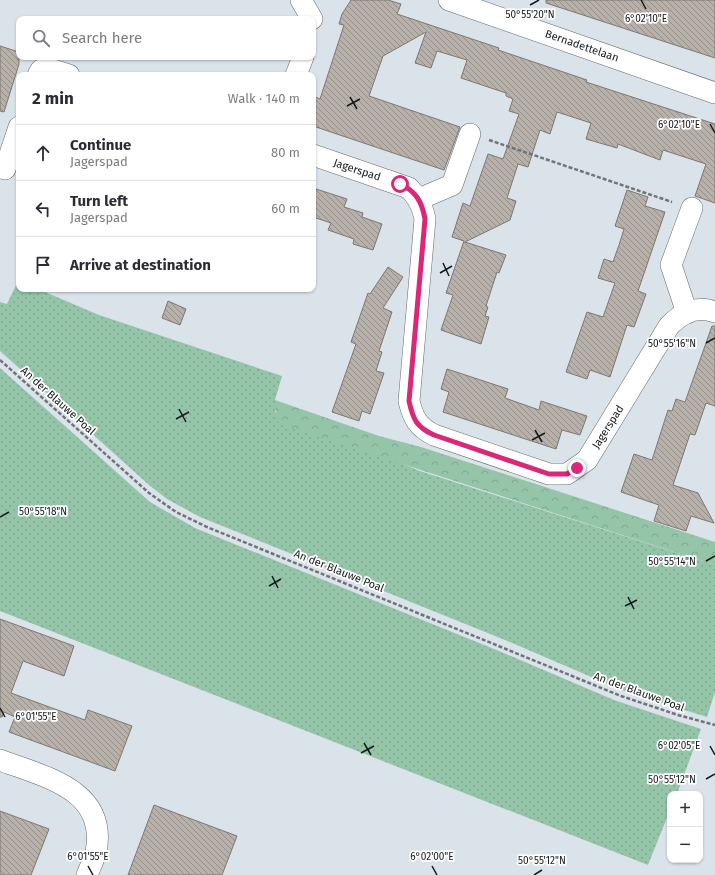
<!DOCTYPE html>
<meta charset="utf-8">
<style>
:root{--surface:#fff;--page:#f2f2f3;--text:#2b2b33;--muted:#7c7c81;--line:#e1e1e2}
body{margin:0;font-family:"Fira Sans",sans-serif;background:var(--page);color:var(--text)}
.controls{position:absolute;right:12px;bottom:12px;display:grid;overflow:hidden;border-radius:8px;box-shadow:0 1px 3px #0004}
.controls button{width:36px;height:36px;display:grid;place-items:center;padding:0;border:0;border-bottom:1px solid var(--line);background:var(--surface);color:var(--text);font:20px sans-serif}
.stop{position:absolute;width:12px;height:12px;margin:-9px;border:3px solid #db2777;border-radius:50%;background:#fff}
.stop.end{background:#db2777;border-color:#fff;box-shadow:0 1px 4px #0008}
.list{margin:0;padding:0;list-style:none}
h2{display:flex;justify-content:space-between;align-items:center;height:52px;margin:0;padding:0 16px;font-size:17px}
h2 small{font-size:13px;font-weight:400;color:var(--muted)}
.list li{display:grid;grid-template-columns:26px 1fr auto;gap:12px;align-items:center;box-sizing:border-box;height:56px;padding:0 16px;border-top:1px solid var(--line)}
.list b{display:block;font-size:15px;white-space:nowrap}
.list p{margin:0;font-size:13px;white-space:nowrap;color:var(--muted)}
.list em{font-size:13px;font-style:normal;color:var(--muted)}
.icon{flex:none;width:22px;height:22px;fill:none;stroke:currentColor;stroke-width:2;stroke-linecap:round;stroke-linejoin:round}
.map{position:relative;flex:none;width:715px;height:875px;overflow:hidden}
.search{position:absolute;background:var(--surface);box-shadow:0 1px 3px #0004;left:16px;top:16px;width:300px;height:44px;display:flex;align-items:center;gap:10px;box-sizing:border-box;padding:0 14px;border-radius:8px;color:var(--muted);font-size:15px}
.panel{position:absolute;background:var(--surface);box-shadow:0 1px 3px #0004;left:16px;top:72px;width:300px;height:220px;border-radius:8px}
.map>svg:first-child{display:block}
.grass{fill:url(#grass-dots)}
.forest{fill:url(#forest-crowns)}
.building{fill:url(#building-back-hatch);stroke:#7d7770}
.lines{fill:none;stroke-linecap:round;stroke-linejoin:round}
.street-casing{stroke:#636a6f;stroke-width:22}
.path{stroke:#6f7479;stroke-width:2.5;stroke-dasharray:4 2;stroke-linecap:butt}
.street{stroke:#fff;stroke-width:21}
.route{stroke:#db2777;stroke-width:5}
.ticks{fill:none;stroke:#16191b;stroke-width:1.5}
.labels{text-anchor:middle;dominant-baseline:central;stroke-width:3.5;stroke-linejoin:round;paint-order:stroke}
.street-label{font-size:11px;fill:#16191b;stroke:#fff}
.ticks-label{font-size:10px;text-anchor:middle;fill:#16191b;stroke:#fff;stroke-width:3.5;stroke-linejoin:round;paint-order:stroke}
</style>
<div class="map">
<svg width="715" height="875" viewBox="0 0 715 875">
<defs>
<pattern id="grass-dots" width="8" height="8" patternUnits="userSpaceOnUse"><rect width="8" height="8" fill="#94c5a8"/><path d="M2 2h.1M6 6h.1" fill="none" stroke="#7fa990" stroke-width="1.8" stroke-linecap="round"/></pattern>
<pattern id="forest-crowns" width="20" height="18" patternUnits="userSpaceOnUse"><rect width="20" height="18" fill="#94c5a8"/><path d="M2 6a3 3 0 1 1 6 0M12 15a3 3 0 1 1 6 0" fill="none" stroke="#7fa990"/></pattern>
<pattern id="building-back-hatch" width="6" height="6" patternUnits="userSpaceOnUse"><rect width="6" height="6" fill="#b7b1aa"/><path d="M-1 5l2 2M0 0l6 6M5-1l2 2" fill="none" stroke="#948f8a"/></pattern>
</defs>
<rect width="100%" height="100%" fill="#dbe3ea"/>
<g class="grass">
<path d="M18 281 19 289H38L99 315 282 376 275 400 277 406 275 412 420 471 715 565V692L707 717 624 691 505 640 200 517 167 499 149 485 0 351V302L7 304Z"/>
<path d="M0 368 150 502 195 528 499 651 614 700 701 729 677 794H670V810L648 865 0 611Z"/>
</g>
<path class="forest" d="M275 400 379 436 421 447 715 542V565L281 425 277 421Z"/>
<g class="building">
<path d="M351 0H388L401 4 397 14 499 48 498 50 587 80 586 82 715 124V203L695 196 706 164 663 150 660 160 618 144 617 148 586 139 591 123 557 112 550 134 540 130 528 167 518 164 507 198 516 201 510 220 465 242 506 255 499 273 497 272 486 306 488 307 485 316 489 317 481 344 441 330 453 295 446 293 464 241 452 237 463 203 470 206 488 154 503 159 519 114 509 111 513 99 506 96V93L461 78 467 60 437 51 431 68 415 63 426 32 383 56 369 96 460 127 444 170 313 126V96L320 99 344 25 339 24 342 14Z"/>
<path d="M546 0H715V58L546 3Z"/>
<path d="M0 46 19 52V64L4 112 0 111Z"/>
<path d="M313 188 347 199 344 207 363 213 362 217 382 224 373 250 353 244 354 239 328 230 331 223 313 217Z"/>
<path d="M627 190 648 197 645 206 665 212 638 291 646 294 634 327 627 325 610 377 590 370 587 379 566 372 587 312 603 317 615 283 598 278 604 259 613 262 619 245 624 229 615 226Z"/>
<path d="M388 267 403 277 383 308 392 312 379 351 382 352 376 371 384 373 370 414 362 411 359 421 332 412 356 344 351 342 368 293 370 294Z"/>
<path d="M168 301 186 309 180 325 162 318Z"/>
<path d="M712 326H715V406L706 403 695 435 690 434 673 485 698 493 714 523 691 516 686 531 654 521 659 505 621 492 634 454 652 460 668 410 672 411 676 399 685 402Z"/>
<path d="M447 369 508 389 505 398 539 410 541 401 587 416 580 435 562 430 556 449 443 412 449 392 441 389Z"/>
<path d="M0 619 74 646 64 676 23 661 11 693 85 720 88 710 132 726 115 771 9 732 15 717 4 712 2 717H0Z"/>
<path d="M154 805 237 836 222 875H128Z"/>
<path d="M0 811 49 829 31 875H0Z"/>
</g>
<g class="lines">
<defs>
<g id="street">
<path d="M301 0 312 19"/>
<path d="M449 0 715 93"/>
<path d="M38 75 41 70 50 69 69 75"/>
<path d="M296 75 303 57"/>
<path d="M313 155 409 188C418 198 422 205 425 219L409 401C413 418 418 427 434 435L549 474H567L587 460 669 326C681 313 697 305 715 312"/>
<path d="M5 169 19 127"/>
<path d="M419 199 452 185 470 134"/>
<path d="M687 313 671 265 692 208"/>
<path d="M0 760C44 777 108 789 96 852 94 860 90 867 87 875"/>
</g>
</defs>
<use href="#street" class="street-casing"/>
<g class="path">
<path d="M489 140 672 202"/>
<path d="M0 360 149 493 176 512 207 527 621 696 678 715 715 725"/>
</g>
<use href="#street" class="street"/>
</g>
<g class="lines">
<path class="route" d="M400 184C416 191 422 202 425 219L409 401C413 419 416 427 434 435L549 474H567L577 468"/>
</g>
<path class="ticks" d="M641 0 646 9M530 5 539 0M350 97 357 109M347 106 360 99M710 124 715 133M443 263 449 276M440 273 452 266M706 343 715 338M179 409 186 422M176 419 189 412M535 430 542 442M532 440 545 433M0 517 9 512M706 561 715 556M272 576 278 588M269 586 281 579M628 597 634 609M625 606 637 600M0 708 5 717M364 743 371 755M710 746 715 755M361 753 374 746M706 779 715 774M88 866 93 875M432 866 437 875M534 875 542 870"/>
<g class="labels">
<g class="street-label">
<text transform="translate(582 46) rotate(19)">Bernadettelaan</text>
<text transform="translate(357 170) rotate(18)">Jagerspad</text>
<text transform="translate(58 401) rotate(42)">An der Blauwe Poal</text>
<text transform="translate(608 427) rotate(-58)">Jagerspad</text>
<text transform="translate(339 571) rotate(22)">An der Blauwe Poal</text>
<text transform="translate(639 692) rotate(20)">An der Blauwe Poal</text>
</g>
</g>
<g class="ticks-label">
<text x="530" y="18">50°55'20"N</text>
<text x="646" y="22">6°02'10"E</text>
<text x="679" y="128">6°02'10"E</text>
<text x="672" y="347">50°55'16"N</text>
<text x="43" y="515">50°55'18"N</text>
<text x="672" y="565">50°55'14"N</text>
<text x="36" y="720">6°01'55"E</text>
<text x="679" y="749">6°02'05"E</text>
<text x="672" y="783">50°55'12"N</text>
<text x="88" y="860">6°01'55"E</text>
<text x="432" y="860">6°02'00"E</text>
<text x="542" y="864">50°55'12"N</text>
</g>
</svg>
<div class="controls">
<button>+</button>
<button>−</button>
</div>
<div class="stop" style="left:400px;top:184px"></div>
<div class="stop end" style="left:577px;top:468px"></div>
<div class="search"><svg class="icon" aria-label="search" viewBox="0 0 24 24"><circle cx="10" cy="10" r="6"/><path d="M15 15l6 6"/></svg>Search here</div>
<section class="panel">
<h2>2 min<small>Walk · 140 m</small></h2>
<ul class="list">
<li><svg class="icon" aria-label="ahead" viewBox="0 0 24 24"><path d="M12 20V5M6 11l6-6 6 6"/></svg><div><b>Continue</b><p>Jagerspad</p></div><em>80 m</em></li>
<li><svg class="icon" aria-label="left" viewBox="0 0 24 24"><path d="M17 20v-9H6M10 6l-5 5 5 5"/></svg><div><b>Turn left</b><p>Jagerspad</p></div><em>60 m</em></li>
<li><svg class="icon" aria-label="arrive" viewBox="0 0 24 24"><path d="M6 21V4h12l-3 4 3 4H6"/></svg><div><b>Arrive at destination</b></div></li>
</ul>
</section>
</div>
